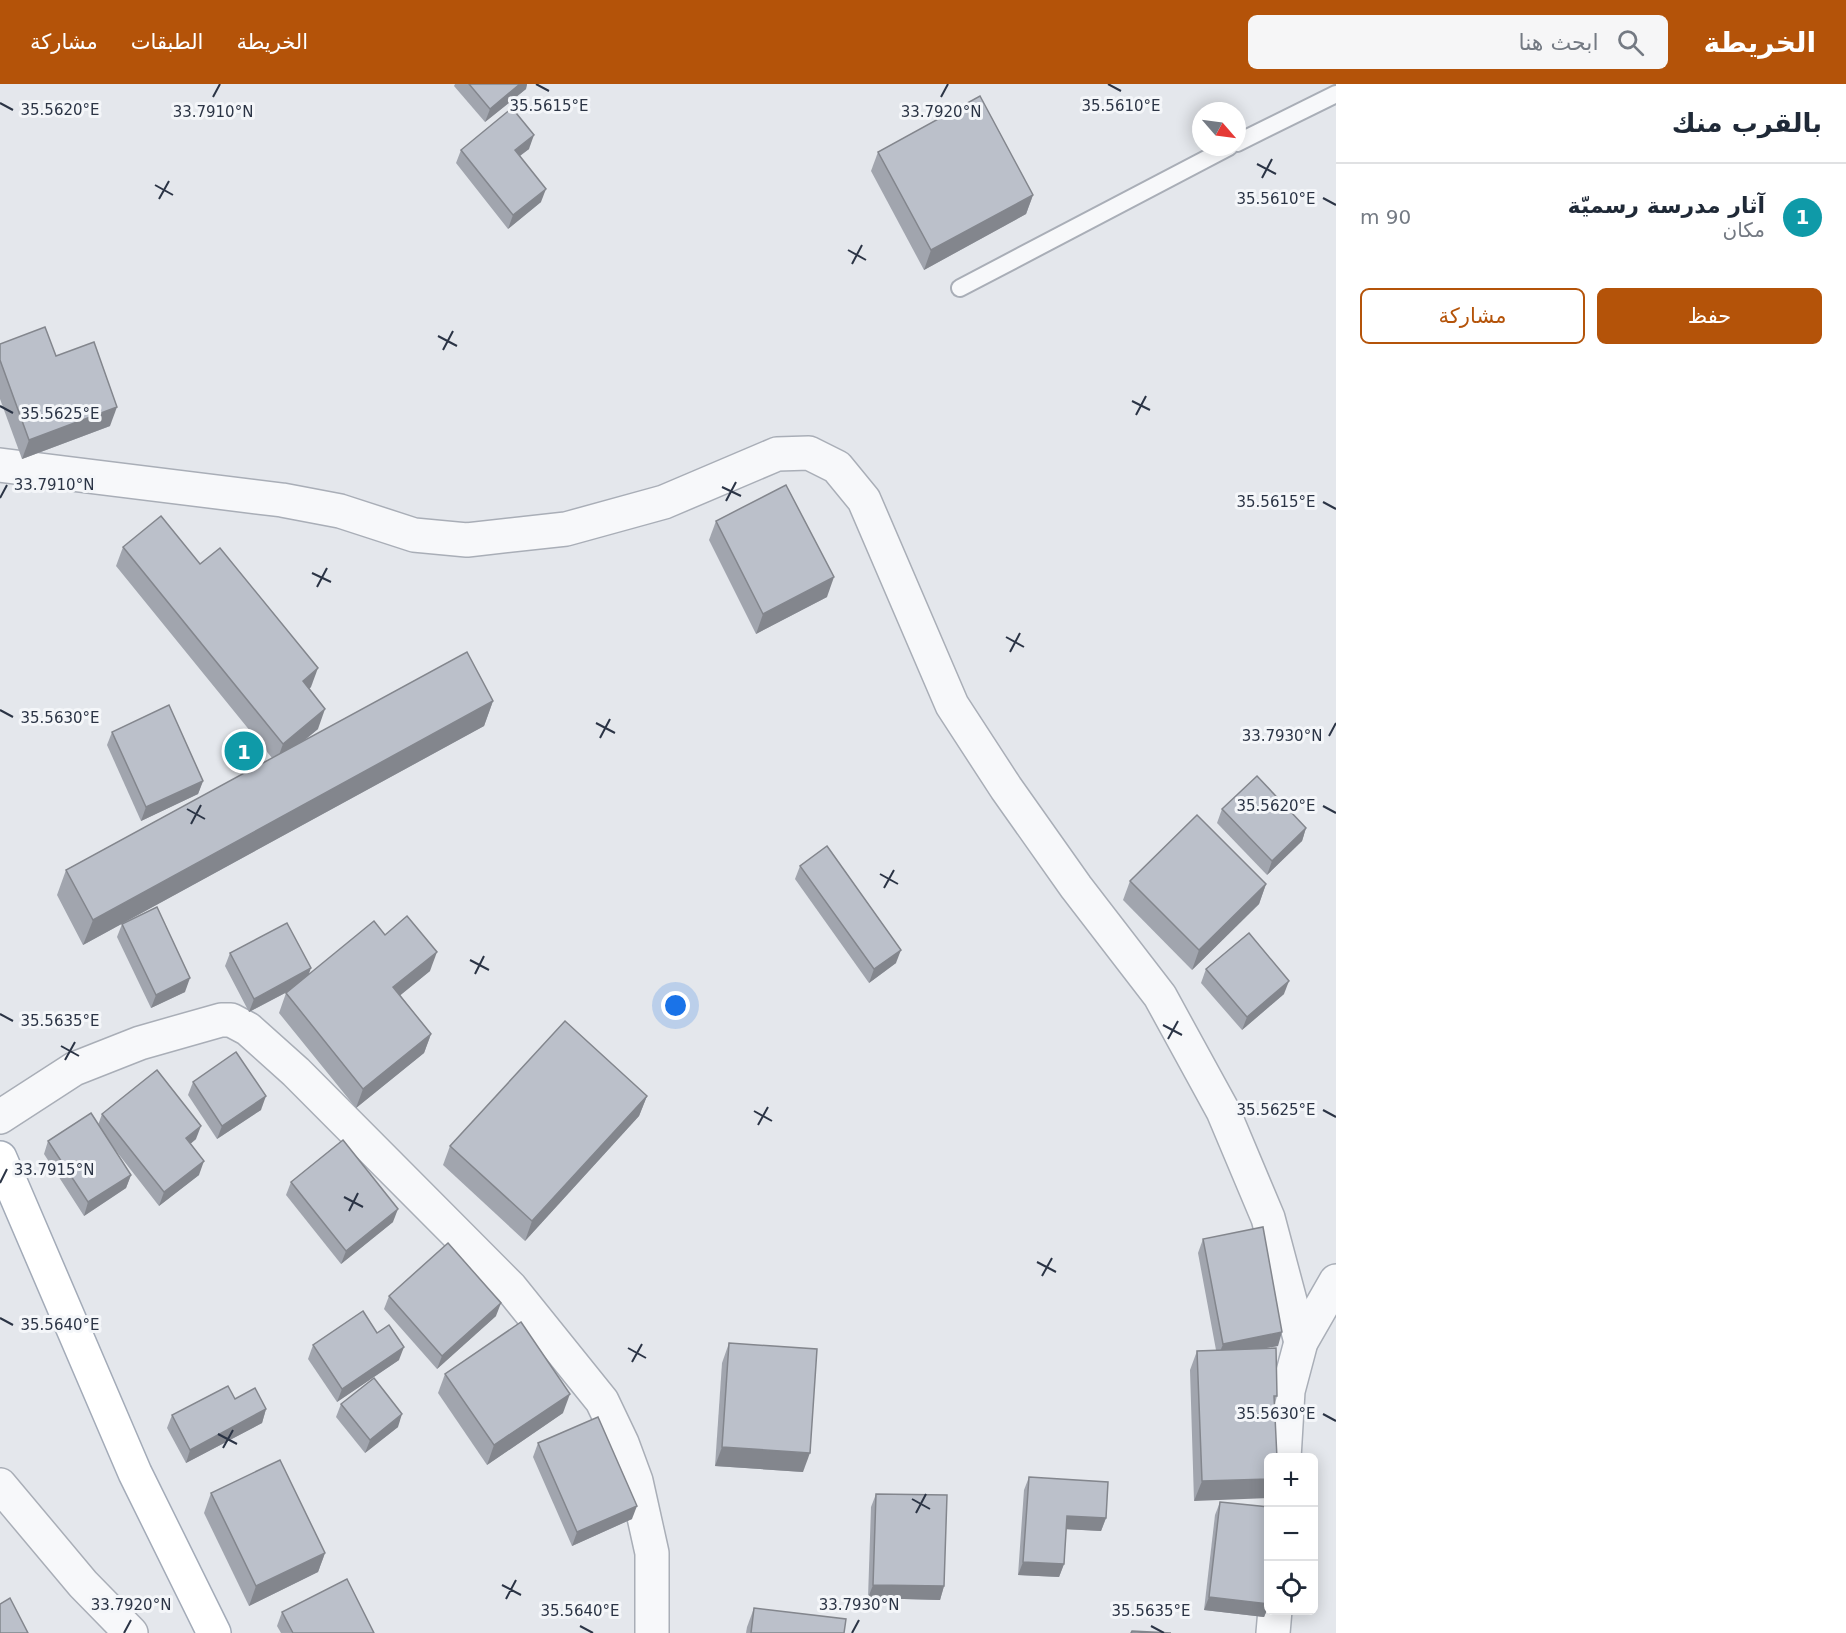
<!DOCTYPE html>
<html lang="ar">
<meta charset="utf-8">
<style>
:root{--surface:#fff;--page:#f6f6f7;--text:#1f2937;--muted:#747a83;--line:#e0e1e3;--accent:#b45309}
body{margin:0;font-family:"DejaVu Sans","Noto Sans Arabic",sans-serif;background:var(--page);color:var(--text);direction:rtl}
.controls{position:absolute;right:18px;bottom:18px;display:grid;overflow:hidden;border-radius:9px;box-shadow:0 3px 15px #0003}
.controls button{width:54px;height:54px;display:grid;place-items:center;padding:0;border:0;border-bottom:2px solid var(--line);background:var(--surface);color:var(--text);font:30px sans-serif}
.compass{position:absolute;left:1192px;top:18px;width:54px;height:54px;border-radius:50%;background:var(--surface);box-shadow:0 3px 15px #0003;rotate:118deg}
.you{position:absolute;left:676px;top:922px;width:21px;height:21px;margin:-15px;border:4px solid #fff;border-radius:50%;background:#1a73e8;box-shadow:0 0 0 9px #1a73e833}
.badge{display:grid;place-items:center;width:39px;height:39px;border-radius:50%;background:var(--accent);color:#fff;font-size:20px;font-weight:700}
.pin{position:absolute;translate:-50% -50%;border:3px solid #fff;box-shadow:0 2px 6px #0006}
.list{margin:0;padding:0;list-style:none}
h2{display:flex;justify-content:space-between;align-items:center;height:78px;margin:0;padding:0 24px;font-size:26px}
h2 small{font-size:20px;font-weight:400;color:var(--muted)}
.list li{display:grid;grid-template-columns:39px 1fr auto;gap:18px;align-items:center;box-sizing:border-box;height:108px;padding:0 24px;border-top:2px solid var(--line)}
.list b{display:block;font-size:22px;white-space:nowrap}
.list p{margin:0;font-size:20px;white-space:nowrap;color:var(--muted)}
.list em{font-size:20px;font-style:normal;color:var(--muted)}
.actions{display:flex;gap:12px;padding:18px 24px}
.actions a{flex:1;padding:14px 0;border:2px solid var(--accent);border-radius:9px;text-align:center;font-size:21px;color:var(--accent)}
.actions .main{background:var(--accent);color:#fff}
.icon{flex:none;width:33px;height:33px;fill:none;stroke:currentColor;stroke-width:2;stroke-linecap:round;stroke-linejoin:round}
.map{position:relative;flex:none;width:1336px;height:1549px;overflow:hidden;direction:ltr}
header{display:flex;align-items:center;gap:36px;box-sizing:border-box;height:84px;padding:0 30px;background:var(--accent);color:#fff}
header strong{font-size:28px}
nav{display:flex;gap:33px;margin-inline-start:auto;font-size:21px}
.search{width:420px;height:54px;background:var(--page);display:flex;align-items:center;gap:15px;box-sizing:border-box;padding:0 21px;border-radius:9px;color:var(--muted);font-size:22px}
main{display:flex}
aside{flex:1;background:var(--surface)}
.map>svg:first-child{display:block}
.lines{fill:none;stroke-linecap:round;stroke-linejoin:round}
.service-casing{stroke:#a9aeb7;stroke-width:20}
.minor-casing{stroke:#a9aeb7;stroke-width:36}
.tertiary-casing{stroke:#a9aeb7;stroke-width:36}
.primary-casing{stroke:#a3abb8;stroke-width:36}
.service{stroke:#f7f8fa;stroke-width:16}
.minor{stroke:#f7f8fa;stroke-width:33}
.tertiary{stroke:#f7f8fa;stroke-width:33}
.primary{stroke:#fff;stroke-width:33}
.wall{fill:#a1a5ae}
.shaded-wall{fill:#83868d}
.building{fill:#bbc0ca;stroke:#83868d;stroke-width:1.5}
.ticks{fill:none;stroke:#2b3445;stroke-width:2}
.ticks-label{font-size:15px;text-anchor:middle;fill:#2b3445;stroke:#f4f6f9;stroke-width:6;stroke-linejoin:round;paint-order:stroke}
</style>
<header>
<strong>الخريطة</strong>
<div class="search"><svg class="icon" aria-label="search" viewBox="0 0 24 24"><circle cx="10" cy="10" r="6"/><path d="M15 15l6 6"/></svg>ابحث هنا</div>
<nav><a>الخريطة</a><a>الطبقات</a><a>مشاركة</a></nav>
</header>
<main>
<aside>
<h2>بالقرب منك<small></small></h2>
<ul class="list">
<li><span class="badge" style="background:#0f9aa8">1</span><div><b>آثار مدرسة رسميّة</b><p>مكان</p></div><em>90 m</em></li>
</ul>
<div class="actions"><a class="main">حفظ</a><a>مشاركة</a></div>
</aside>
<div class="map">
<svg width="1336" height="1549" viewBox="0 0 1336 1549">
<rect width="100%" height="100%" fill="#e4e7ec"/>
<g class="lines">
<defs>
<g id="service">
<path d="M1237 59 1336 10"/>
<path d="M960 204 1229 63"/>
</g>
<g id="minor">
<path d="M0 381 282 416 340 427 414 451 467 456 566 445 664 418 777 370 809 369 837 383 864 416 952 621 1006 704 1076 803 1160 912 1223 1027 1268 1134 1301 1258"/>
<path d="M0 1033 74 985 140 959 221 936H231L248 945 296 988 511 1204 602 1317 622 1359 636 1397 652 1469V1549"/>
<path d="M1284 1374 1288 1307 1301 1258 1336 1197"/>
<path d="M1273 1549 1275 1526"/>
</g>
<path id="tertiary" d="M0 1401 83 1500 131 1549"/>
<path id="primary" d="M0 1074 135 1389 214 1549"/>
</defs>
<use href="#service" class="service-casing"/>
<use href="#minor" class="minor-casing"/>
<use href="#tertiary" class="tertiary-casing"/>
<use href="#primary" class="primary-casing"/>
<use href="#service" class="service"/>
<use href="#minor" class="minor"/>
<use href="#tertiary" class="tertiary"/>
<use href="#primary" class="primary"/>
</g>
<g class="wall">
<path d="M455 0H527L526 5 485 38 454 2Z"/>
<path d="M529 65 520 72 541 118 508 145 456 79 461 66Z"/>
<path d="M878 68 1033 111 1026 130 924 186 871 87Z"/>
<path d="M0 260 56 272 110 342 22 375 0 315Z"/>
<path d="M716 437 827 513 756 550 709 456Z"/>
<path d="M123 463 200 480 311 603 309 605 318 645 305 656 493 617 484 642 83 861 57 811 66 786 272 674 116 482Z"/>
<path d="M112 648 203 697 198 710 141 737 107 661Z"/>
<path d="M1222 725 1306 744 1302 757 1267 791 1217 739Z"/>
<path d="M800 782 896 879 869 899 795 795Z"/>
<path d="M1130 797 1266 800 1259 820 1192 886 1123 816Z"/>
<path d="M122 840 185 908 151 924 117 853Z"/>
<path d="M385 851 430 887 400 911 431 950 424 969 356 1024 279 929 286 909 289 907 249 928 225 882 230 869 309 891Z"/>
<path d="M1206 885 1284 910 1242 946 1201 899Z"/>
<path d="M193 998 261 1026 217 1055 188 1011Z"/>
<path d="M647 1012 639 1032 525 1157 443 1081 450 1062Z"/>
<path d="M102 1030 196 1055 190 1060 199 1091 159 1122 113 1063 131 1091 126 1104 84 1132 44 1070 48 1057 98 1041Z"/>
<path d="M291 1098 393 1138 341 1180 286 1111Z"/>
<path d="M1203 1155 1278 1262 1263 1264 1277 1312 1275 1320 1194 1417 1190 1286 1197 1267 1216 1266 1198 1169Z"/>
<path d="M389 1212 496 1232 437 1285 384 1225Z"/>
<path d="M377 1249 399 1276 337 1318 308 1275 313 1261Z"/>
<path d="M729 1259 803 1388 715 1382 722 1279Z"/>
<path d="M445 1290 563 1329 487 1381 438 1309Z"/>
<path d="M235 1315 266 1325 262 1339 186 1379 167 1344 172 1331Z"/>
<path d="M341 1320 398 1343 365 1369 336 1333Z"/>
<path d="M538 1359 632 1435 572 1462 533 1373Z"/>
<path d="M1029 1393 1106 1434 1101 1447 1066 1445 1064 1480 1059 1493 1018 1491 1024 1406Z"/>
<path d="M211 1409 325 1469 318 1488 249 1522 204 1429Z"/>
<path d="M876 1410 944 1502 940 1516 868 1514 871 1423Z"/>
<path d="M1220 1418 1269 1423V1521L1264 1533 1204 1526 1215 1431Z"/>
<path d="M754 1524 844 1549H746L747 1543Z"/>
<path d="M282 1528 374 1549H281L277 1542Z"/>
</g>
<g class="shaded-wall">
<path d="M520 0H527L526 5 485 38 490 25Z"/>
<path d="M534 51 529 65 510 79 515 66Z"/>
<path d="M546 105 541 118 508 145 513 131Z"/>
<path d="M1033 111 1026 130 924 186 931 166Z"/>
<path d="M117 323 110 342 22 375 29 356Z"/>
<path d="M834 493 827 513 756 550 763 530Z"/>
<path d="M318 584 311 603 296 616 303 597Z"/>
<path d="M493 617 484 642 83 861 93 836Z"/>
<path d="M325 625 318 645 276 679 283 660Z"/>
<path d="M203 697 198 710 141 737 146 723Z"/>
<path d="M1306 744 1302 757 1267 791 1272 777Z"/>
<path d="M1266 800 1259 820 1192 886 1199 866Z"/>
<path d="M901 866 896 879 869 899 874 885Z"/>
<path d="M437 868 430 887 386 923 393 903Z"/>
<path d="M311 884 306 898 249 928 254 915Z"/>
<path d="M190 894 185 908 151 924 156 911Z"/>
<path d="M1289 897 1284 910 1242 946 1247 933Z"/>
<path d="M431 950 424 969 356 1024 363 1005Z"/>
<path d="M266 1012 261 1026 217 1055 222 1042Z"/>
<path d="M647 1012 639 1032 525 1157 532 1137Z"/>
<path d="M201 1042 196 1055 181 1068 186 1054Z"/>
<path d="M204 1077 199 1091 159 1122 164 1108Z"/>
<path d="M131 1091 126 1104 84 1132 88 1118Z"/>
<path d="M398 1125 393 1138 341 1180 346 1167Z"/>
<path d="M501 1219 496 1232 437 1285 442 1272Z"/>
<path d="M1282 1248 1278 1262 1218 1273 1223 1260Z"/>
<path d="M404 1263 399 1276 337 1318 342 1305Z"/>
<path d="M570 1310 563 1329 487 1381 494 1361Z"/>
<path d="M266 1325 262 1339 186 1379 190 1366Z"/>
<path d="M402 1330 398 1343 365 1369 370 1356Z"/>
<path d="M722 1363 810 1369 803 1388 715 1382Z"/>
<path d="M1269 1395V1414L1194 1417 1202 1397Z"/>
<path d="M637 1422 632 1435 572 1462 577 1448Z"/>
<path d="M1067 1432 1106 1434 1101 1447 1062 1445Z"/>
<path d="M325 1469 318 1488 249 1522 256 1502Z"/>
<path d="M1023 1478 1064 1480 1059 1493 1018 1491Z"/>
<path d="M873 1501 944 1502 940 1516 868 1514Z"/>
<path d="M1209 1513 1269 1520V1521L1264 1533 1204 1526Z"/>
</g>
<g class="building">
<path d="M469 0H520L490 25Z"/>
<path d="M980 12 1033 111 931 166 878 68Z"/>
<path d="M512 24 534 51 515 66 546 105 513 131 461 66Z"/>
<path d="M45 243 56 272 94 258 117 323 29 356 0 276V260Z"/>
<path d="M786 401 834 493 763 530 716 437Z"/>
<path d="M161 432 200 480 220 464 318 584 303 597 325 625 283 660 123 463Z"/>
<path d="M467 568 493 617 93 836 66 786Z"/>
<path d="M169 621 203 697 146 723 112 648Z"/>
<path d="M1257 692 1306 744 1272 777 1222 725Z"/>
<path d="M1197 731 1266 800 1199 866 1130 797Z"/>
<path d="M827 762 901 866 874 885 800 782Z"/>
<path d="M157 823 190 894 156 911 122 840Z"/>
<path d="M407 832 437 868 393 903 431 950 363 1005 286 909 374 837 385 851Z"/>
<path d="M287 839 311 884 254 915 230 869Z"/>
<path d="M1249 849 1289 897 1247 933 1206 885Z"/>
<path d="M565 937 647 1012 532 1137 450 1062Z"/>
<path d="M236 968 266 1012 222 1042 193 998Z"/>
<path d="M157 986 201 1042 186 1054 204 1077 164 1108 102 1030Z"/>
<path d="M91 1029 131 1091 88 1118 48 1057Z"/>
<path d="M343 1056 398 1125 346 1167 291 1098Z"/>
<path d="M1263 1143 1282 1248 1223 1260 1203 1155Z"/>
<path d="M448 1159 501 1219 442 1272 389 1212Z"/>
<path d="M363 1227 377 1249 389 1241 404 1263 342 1305 313 1261Z"/>
<path d="M521 1238 570 1310 494 1361 445 1290Z"/>
<path d="M729 1259 817 1265 810 1369 722 1363Z"/>
<path d="M1276 1264 1277 1312H1274L1277 1374H1269V1395L1202 1397 1197 1267Z"/>
<path d="M374 1294 402 1330 370 1356 341 1320Z"/>
<path d="M228 1302 235 1315 255 1304 266 1325 190 1366 172 1331Z"/>
<path d="M598 1333 637 1422 577 1448 538 1359Z"/>
<path d="M280 1376 325 1469 256 1502 211 1409Z"/>
<path d="M1029 1393 1108 1398 1106 1434 1067 1432 1064 1480 1023 1478Z"/>
<path d="M876 1410 947 1411 944 1502 873 1501Z"/>
<path d="M1220 1418 1269 1423V1520L1209 1513Z"/>
<path d="M347 1495 374 1549H293L282 1528Z"/>
<path d="M10 1514 28 1549H0V1520Z"/>
<path d="M754 1524 846 1535 844 1549H751Z"/>
<path d="M1132 1547 1171 1549H1131Z"/>
</g>
<path class="ticks" d="M536 0 549 7M1108 0 1121 7M213 13 220 0M941 13 948 0M0 19 13 26M1257 80 1276 90M1262 94 1272 75M155 101 173 111M1323 114 1336 121M159 115 169 97M848 166 866 176M852 180 862 161M438 252 457 262M443 266 453 247M1132 317 1150 326M0 322 13 329M1136 331 1146 312M722 403 741 412M0 414 7 401M726 417 736 398M1323 418 1336 425M312 489 331 498M317 503 327 484M1006 553 1024 563M1010 568 1020 549M0 626 13 633M596 639 615 649M1329 652 1336 639M600 654 610 635M1323 722 1336 729M187 725 205 735M191 740 201 721M880 790 898 800M884 804 894 786M470 876 489 886M475 890 484 872M0 930 13 937M1163 941 1182 951M1168 955 1178 937M61 962 79 972M65 976 75 958M1323 1026 1336 1033M754 1027 772 1037M758 1041 768 1023M0 1099 7 1085M344 1113 363 1123M349 1127 358 1109M1037 1178 1056 1188M1042 1192 1052 1174M0 1234 13 1241M628 1264 646 1274M632 1278 642 1260M1323 1330 1336 1337M218 1350 237 1360M223 1364 233 1346M912 1415 930 1425M916 1429 926 1410M502 1501 521 1511M506 1515 516 1496M580 1542 593 1549M1151 1542 1164 1549M124 1549 131 1536M852 1549 859 1536"/>
<g class="ticks-label">
<text x="549" y="27">35.5615°E</text>
<text x="1121" y="27">35.5610°E</text>
<text x="60" y="31">35.5620°E</text>
<text x="213" y="33">33.7910°N</text>
<text x="941" y="33">33.7920°N</text>
<text x="1276" y="120">35.5610°E</text>
<text x="60" y="335">35.5625°E</text>
<text x="54" y="406">33.7910°N</text>
<text x="1276" y="423">35.5615°E</text>
<text x="60" y="639">35.5630°E</text>
<text x="1282" y="657">33.7930°N</text>
<text x="1276" y="727">35.5620°E</text>
<text x="60" y="942">35.5635°E</text>
<text x="1276" y="1031">35.5625°E</text>
<text x="54" y="1091">33.7915°N</text>
<text x="60" y="1246">35.5640°E</text>
<text x="1276" y="1335">35.5630°E</text>
<text x="131" y="1526">33.7920°N</text>
<text x="859" y="1526">33.7930°N</text>
<text x="580" y="1532">35.5640°E</text>
<text x="1151" y="1532">35.5635°E</text>
</g>
</svg>
<div class="controls">
<button>+</button>
<button>−</button>
<button><svg class="icon" aria-label="locate" viewBox="0 0 24 24"><circle cx="12" cy="12" r="6"/><path d="M12 2v4M12 18v4M2 12h4M18 12h4"/></svg></button>
</div>
<svg class="compass" viewBox="-18 -18 36 36"><path d="M0-13l5 13h-10z" fill="#e53935"/><path d="M0 13l5-13h-10z" fill="#747a83"/></svg>
<div class="you"></div>
<div class="pin badge" style="left:244px;top:667px;background:#0f9aa8">1</div>
</div>
</main>
